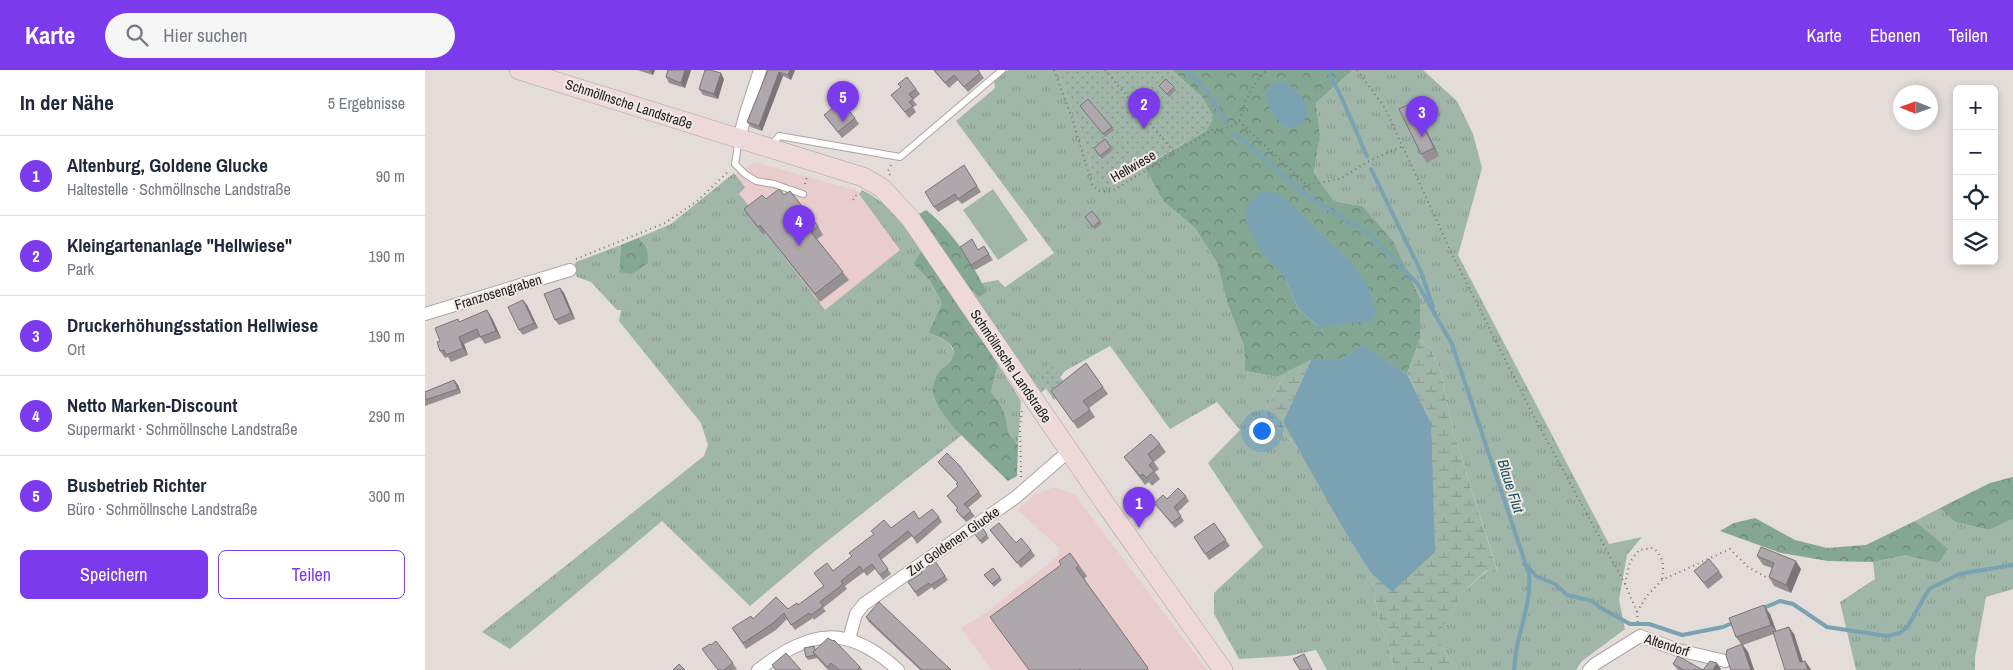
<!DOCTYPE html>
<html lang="de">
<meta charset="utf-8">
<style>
:root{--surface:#fff;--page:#f6f6f7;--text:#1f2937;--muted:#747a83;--line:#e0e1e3;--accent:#7c3aed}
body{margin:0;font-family:"Archivo Narrow",sans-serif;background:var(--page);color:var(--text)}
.controls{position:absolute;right:15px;top:15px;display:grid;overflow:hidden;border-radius:8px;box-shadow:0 2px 8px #0003}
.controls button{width:45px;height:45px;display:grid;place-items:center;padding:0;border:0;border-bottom:1px solid var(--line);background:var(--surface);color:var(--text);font:25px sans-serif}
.compass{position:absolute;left:1468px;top:15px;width:45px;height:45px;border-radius:50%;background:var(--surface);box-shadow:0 2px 8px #0003;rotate:271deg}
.you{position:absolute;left:836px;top:360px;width:18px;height:18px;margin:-12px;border:4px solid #fff;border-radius:50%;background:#1a73e8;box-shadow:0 0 0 8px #1a73e833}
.badge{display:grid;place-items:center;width:32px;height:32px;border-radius:50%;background:var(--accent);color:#fff;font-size:16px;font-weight:700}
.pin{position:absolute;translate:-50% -41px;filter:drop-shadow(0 1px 2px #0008)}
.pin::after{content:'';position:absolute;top:26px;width:18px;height:15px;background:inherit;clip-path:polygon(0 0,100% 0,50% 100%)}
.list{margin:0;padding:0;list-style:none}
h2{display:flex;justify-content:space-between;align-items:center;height:65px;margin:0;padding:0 20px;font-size:21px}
h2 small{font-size:16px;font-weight:400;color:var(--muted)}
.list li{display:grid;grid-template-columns:32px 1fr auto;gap:15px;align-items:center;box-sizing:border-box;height:80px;padding:0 20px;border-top:1px solid var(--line)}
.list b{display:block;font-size:19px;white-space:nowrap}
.list p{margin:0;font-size:16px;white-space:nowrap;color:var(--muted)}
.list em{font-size:16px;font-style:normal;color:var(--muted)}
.actions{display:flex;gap:10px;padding:15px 20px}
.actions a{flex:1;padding:11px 0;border:1px solid var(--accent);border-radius:8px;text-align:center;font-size:18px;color:var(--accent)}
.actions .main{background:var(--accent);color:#fff}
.icon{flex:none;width:28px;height:28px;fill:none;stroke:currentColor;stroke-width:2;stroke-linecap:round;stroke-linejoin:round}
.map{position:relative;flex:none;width:1588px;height:600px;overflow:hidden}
header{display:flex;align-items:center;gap:30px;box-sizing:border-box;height:70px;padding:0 25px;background:var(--accent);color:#fff}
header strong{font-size:24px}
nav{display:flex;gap:28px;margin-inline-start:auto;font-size:18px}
.search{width:350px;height:45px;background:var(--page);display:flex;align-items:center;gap:12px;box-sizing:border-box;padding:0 18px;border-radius:28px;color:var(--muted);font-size:19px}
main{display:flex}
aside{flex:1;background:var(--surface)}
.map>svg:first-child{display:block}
.commercial{fill:#e8cdcc}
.grass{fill:url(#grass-tufts)}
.forest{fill:url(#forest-crowns);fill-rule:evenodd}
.wetland{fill:url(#wetland-marsh)}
.park{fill:#a0b6a9}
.garden{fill:url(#garden-dots)}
.water{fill:#7aa2b2}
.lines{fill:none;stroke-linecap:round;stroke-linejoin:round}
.stream{stroke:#7aa2b2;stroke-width:4}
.lane-casing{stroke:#aca5a0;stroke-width:8}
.street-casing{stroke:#aca5a0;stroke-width:14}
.secondary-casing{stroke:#aca5a0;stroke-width:20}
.path{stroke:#7a7673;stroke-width:2;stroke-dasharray:1 4;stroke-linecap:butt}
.lane{stroke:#fff;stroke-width:6}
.street{stroke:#fff;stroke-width:12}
.secondary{stroke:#eed8d8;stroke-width:19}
.wall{fill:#969093}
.shaded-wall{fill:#7a7578}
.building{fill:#aea7ab;stroke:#7a7578}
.labels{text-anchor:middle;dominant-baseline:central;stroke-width:4;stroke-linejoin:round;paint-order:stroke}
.street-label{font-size:14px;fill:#1e1c1a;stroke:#f2e9e5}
.water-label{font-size:15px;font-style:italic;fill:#1d5365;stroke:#f2e9e5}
</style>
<header>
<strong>Karte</strong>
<div class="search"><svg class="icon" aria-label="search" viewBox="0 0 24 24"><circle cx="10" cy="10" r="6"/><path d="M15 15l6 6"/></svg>Hier suchen</div>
<nav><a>Karte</a><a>Ebenen</a><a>Teilen</a></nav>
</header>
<main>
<aside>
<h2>In der Nähe<small>5 Ergebnisse</small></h2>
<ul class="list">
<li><span class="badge">1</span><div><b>Altenburg, Goldene Glucke</b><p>Haltestelle · Schmöllnsche Landstraße</p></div><em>90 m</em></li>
<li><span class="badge">2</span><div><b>Kleingartenanlage &quot;Hellwiese&quot;</b><p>Park</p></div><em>190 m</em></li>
<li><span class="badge">3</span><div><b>Druckerhöhungsstation Hellwiese</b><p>Ort</p></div><em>190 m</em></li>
<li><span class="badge">4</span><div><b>Netto Marken-Discount</b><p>Supermarkt · Schmöllnsche Landstraße</p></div><em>290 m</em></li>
<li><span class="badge">5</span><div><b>Busbetrieb Richter</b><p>Büro · Schmöllnsche Landstraße</p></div><em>300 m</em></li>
</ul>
<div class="actions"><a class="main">Speichern</a><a>Teilen</a></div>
</aside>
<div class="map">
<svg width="1588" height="600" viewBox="0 0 1588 600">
<defs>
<pattern id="grass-tufts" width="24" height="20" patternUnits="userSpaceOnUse" patternTransform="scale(1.25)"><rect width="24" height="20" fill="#a0b6a9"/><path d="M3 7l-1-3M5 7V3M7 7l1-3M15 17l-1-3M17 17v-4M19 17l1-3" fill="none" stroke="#899c91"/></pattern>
<pattern id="forest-crowns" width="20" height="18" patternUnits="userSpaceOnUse" patternTransform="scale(1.25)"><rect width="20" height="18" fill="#84a793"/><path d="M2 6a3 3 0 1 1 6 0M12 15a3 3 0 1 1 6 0" fill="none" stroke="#6b8777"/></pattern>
<pattern id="wetland-marsh" width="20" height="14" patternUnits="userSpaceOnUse" patternTransform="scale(1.25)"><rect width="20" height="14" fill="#a0b6a9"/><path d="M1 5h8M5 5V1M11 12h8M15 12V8" fill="none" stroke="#899c91"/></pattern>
<pattern id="garden-dots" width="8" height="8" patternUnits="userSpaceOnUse" patternTransform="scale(1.25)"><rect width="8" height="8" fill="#a0b6a9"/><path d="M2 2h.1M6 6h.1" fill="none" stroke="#899c91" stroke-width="1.8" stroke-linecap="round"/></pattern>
</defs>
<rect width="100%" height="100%" fill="#e4dcd8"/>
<g class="commercial">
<path d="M329 92 430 120 449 130 491 186 402 247 304 116 311 104Z"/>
<path d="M629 417 650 425 782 600H567L536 558 562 542 632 487 634 478 593 440 608 426Z"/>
</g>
<g class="grass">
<path d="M583 0H633L655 58 669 107 683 117 719 97 738 131 770 158 792 193 803 235 819 276 820 301 852 307 861 302 839 342 874 380 946 503 954 552 963 572 969 600H902L891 580 863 586 814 589 789 544V523L838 477 783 393 815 360 792 332 745 359 685 276 640 301 635 307 625 294 611 304 621 318 616 323 541 214 561 222 557 213 573 210 580 217 629 183 531 51 570 18 569 11Z"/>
<path d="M928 0H998L1032 31 1048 64 1057 98 1033 185 1184 474 1217 467 1202 485 1194 530 1200 559 1157 591 1151 600H1027V594L1017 578 1014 561 1037 523 1063 500 1073 502 1028 361 1016 303 1006 279 995 269V229L937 136 909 131 889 103 895 65 891 33Z"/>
<path d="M309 103 320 117 314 124 330 143 338 165 341 163 400 240 475 180 434 124 437 120C465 134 480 155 496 181L488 194 505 211 517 233 503 263C516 268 527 270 529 285L523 294 513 303 514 338 537 365 396 476 325 536 237 451 85 579 57 562 279 386 283 375 276 353 194 251 196 240H192L166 212 152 207 148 199 151 192 196 175 194 202 219 173 213 168 246 154Z"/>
<path d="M573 294 596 331 593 375C577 362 585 358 578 343 575 336 570 329 566 322Z"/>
<path d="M1515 438 1530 452 1564 460 1588 449V519L1561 527 1550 587V600H1431L1415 532 1450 509 1448 492 1481 485 1504 464 1490 451Z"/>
</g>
<g class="forest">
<path d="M747 0H928L891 33 895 65 889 103 909 131 937 136 968 171 995 229V269L982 304 937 276 915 290H886L852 307 820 301 819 276 803 235 792 193 770 158 738 131 719 97 782 60 778 28ZM859 206 894 257 873 239Z"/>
<path d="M501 140C528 161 546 192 562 222L554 227 541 214 494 144Z"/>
<path d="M213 168C222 175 223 181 223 193L207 204 194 202 196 175Z"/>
<path d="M496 181 573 294 566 322C571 329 576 335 579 343 584 358 579 363 593 375L592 406 583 411 529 358 514 338 507 321C509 315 510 307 514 302 516 299 520 297 523 294 539 276 518 268 503 263L517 233 505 211 488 194Z"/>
<path d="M1588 407V449L1564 460 1530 452 1515 438 1565 413Z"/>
<path d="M1330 448 1370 470 1402 478 1441 475 1490 451 1523 479 1513 493 1481 485 1448 492 1403 491 1356 483 1295 461 1309 453Z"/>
</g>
<g class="wetland">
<path d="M995 269 1006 279 1016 303 1028 361 1073 503 1062 500 1037 523 1015 561 1017 578 1027 594V600H969L963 572 954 552 946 503 967 522 1006 353 982 304Z"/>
<path d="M886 290 858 352 874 380 839 342 861 302Z"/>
</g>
<path class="park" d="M568 119 603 170 573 190 538 140Z"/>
<g class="garden">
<path d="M633 0H747L778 28 789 47 782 60 683 117 675 115 669 107 655 58Z"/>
<path d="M625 293 644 319 629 330 611 304Z"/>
</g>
<g class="water">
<path d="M855 11C877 20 899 48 865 59 849 49 836 34 844 15Z"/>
<path d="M838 120 856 125 927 193 944 217 951 242 946 251 894 257 873 239 859 206 834 179 821 151 822 134Z"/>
<path d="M937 275 982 304 1006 353 1010 482 967 522 946 503 918 458 858 352 886 290H915Z"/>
</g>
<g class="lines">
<g class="stream">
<path d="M761 0 779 17 801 52"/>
<path d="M902 0 914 22 942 86"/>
<path d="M809 65 817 69 883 127 943 163 992 213 1027 274 1104 504C1106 527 1099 546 1094 568 1091 578 1090 589 1089 600"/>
<path d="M946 99 996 202 1008 237"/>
<path d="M1102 496 1111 506 1130 514 1142 525 1167 531 1176 538 1205 554H1224L1257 565 1298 557 1310 552"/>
<path d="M1336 539 1355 531 1368 534 1402 557 1462 566 1475 563 1483 556 1504 519 1534 504 1588 495"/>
</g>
<defs>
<g id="lane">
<path d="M314 69 310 94 320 104 331 111 349 114 378 124"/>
<path d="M345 77 354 66 475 87 577 0"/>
</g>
<g id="street">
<path d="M314 69 320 46 335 0"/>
<path d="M0 244 145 200"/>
<path d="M424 569 431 544 439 534 591 427 644 381"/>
<path d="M333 600C386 560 421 553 473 600"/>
<path d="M1164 600 1170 594 1215 566 1253 580 1300 591"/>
</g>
<path id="secondary" d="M94 0 438 107 457 118 485 148 681 435 798 600"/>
</defs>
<use href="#lane" class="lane-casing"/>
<use href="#street" class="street-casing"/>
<use href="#secondary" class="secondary-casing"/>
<g class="path">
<path d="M629 0 647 48 667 114C672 122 677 122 687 121L789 59C798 59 807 58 814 51 821 29 825 16 842 0"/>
<path d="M680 0 750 83"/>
<path d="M932 0 960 38 1027 184 1107 343 1200 514 1212 542 1213 554"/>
<path d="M814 51 882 115 915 109 942 92 978 76"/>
<path d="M465 105 463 101 466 95"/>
<path d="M380 114 382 106"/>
<path d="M428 130 433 122"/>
<path d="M151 189 240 153 271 132 305 100"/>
<path d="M596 407 595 357 597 339"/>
<path d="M1200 514 1205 492 1214 480 1228 478C1239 487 1239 496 1237 510"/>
<path d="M1212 542 1221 527 1237 510 1305 479 1323 497 1344 509"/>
</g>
<use href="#lane" class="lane"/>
<use href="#street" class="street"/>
<use href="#secondary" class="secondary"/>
</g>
<g class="wall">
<path d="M212 0H230L228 5Z"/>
<path d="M243 0H266L260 18 244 13 241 7Z"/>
<path d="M343 0H370L366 10 358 6 337 61 326 57 322 52Z"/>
<path d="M508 0H553L559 8 543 22 533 10 524 18Z"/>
<path d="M299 9 293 29 278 25 274 19Z"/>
<path d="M734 16 749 17 751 20 744 27Z"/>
<path d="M475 18 491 19 495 24 488 30 492 35 488 37 491 42 484 48 470 30Z"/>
<path d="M987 33 992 41 1014 86 1002 93 996 84Z"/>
<path d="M655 36 687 57 689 60 680 67Z"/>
<path d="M399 45 430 48 434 54 417 68Z"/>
<path d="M680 69 688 80 677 89 669 78Z"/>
<path d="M539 95 556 122 537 134 533 130 513 142 509 137Z"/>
<path d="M359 125 393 156 398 165 392 169 424 210 395 232 341 163 338 165 319 139 341 129Z"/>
<path d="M667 141 677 154 670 159 660 147Z"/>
<path d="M559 176 568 190 550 200 546 195 554 179Z"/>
<path d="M135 218 139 223 150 249 134 255 130 250Z"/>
<path d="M102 235 113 258 98 265 94 260Z"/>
<path d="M67 248 76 268 60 274 55 267 39 274 43 285 26 292 23 287 20 288 15 281 35 252Z"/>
<path d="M661 293 683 324 664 338 670 347 653 359 626 321Z"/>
<path d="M29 310 33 315 36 323 0 336V322Z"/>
<path d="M735 374 741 382 729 392 734 399 730 402 735 409 727 416 724 412 720 415 699 387Z"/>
<path d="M513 392 534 395 557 426 543 438 550 446 541 452 534 444 531 440 532 438 522 426 533 416V413L516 396Z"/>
<path d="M761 426 764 431 753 442 759 451 750 458 729 433 742 429Z"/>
<path d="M514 447 517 452 492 474 487 466 456 490 466 504 458 510 450 499 442 506 439 502 420 516 422 519 398 538 401 541 389 550 388 548 370 560 362 549 351 560 321 579 307 558 328 549 363 539 373 535 398 516 408 501 466 458 494 449Z"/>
<path d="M789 453 805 476 784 490 769 467Z"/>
<path d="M557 457 564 468 557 474 549 463Z"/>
<path d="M565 460 606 480 610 486 596 498Z"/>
<path d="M645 483 662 506 659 509 724 600H604L636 495Z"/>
<path d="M1332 486 1376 499 1366 523 1349 516 1344 507 1347 498 1338 495Z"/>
<path d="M510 491 523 510 509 520 507 517 493 527 483 512 497 503Z"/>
<path d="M568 498 577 510 569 517 559 505Z"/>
<path d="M1269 501H1294L1298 507 1283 519Z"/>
<path d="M1345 544 1351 561 1369 564 1378 591H1380L1386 600 1349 564 1318 575 1323 582 1329 600H1306L1316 574 1311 567Z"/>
<path d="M441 547 526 600H495L444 552Z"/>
<path d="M291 571 312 599 310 600H293L286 575Z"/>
<path d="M391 579 435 597 438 600H403L392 588 383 590 381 587Z"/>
<path d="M1248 594 1278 600 1296 599 1295 600H1253Z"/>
</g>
<g class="shaded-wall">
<path d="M224 0H230L228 5Z"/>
<path d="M260 0H266L260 18 256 13Z"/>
<path d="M365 0H370L366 10 363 5Z"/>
<path d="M354 2 358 6 337 61 334 56Z"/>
<path d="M296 3 299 9 293 29 289 24Z"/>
<path d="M987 33 992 41 1014 86 1009 78Z"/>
<path d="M135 218 139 223 150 249 146 243Z"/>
<path d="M98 230 102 235 113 258 109 253Z"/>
<path d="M62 240 67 248 76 268 71 261Z"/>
<path d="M34 267 39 274 43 285 38 278Z"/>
<path d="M29 310 33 315 36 323 33 319Z"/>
<path d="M1371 491 1376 499 1366 523 1361 515Z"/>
<path d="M1339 535 1345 544 1352 563 1346 555Z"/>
<path d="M1364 557 1369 564 1380 600 1375 592Z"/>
<path d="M1317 574 1323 582 1329 600H1326Z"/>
<path d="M1380 591 1385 598 1386 600H1383Z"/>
<path d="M1292 593 1296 599 1295 600H1288Z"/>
</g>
<g class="building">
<path d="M243 0H260L256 13 241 7Z"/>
<path d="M280 0H285L296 3 289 24 274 19Z"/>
<path d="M343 0H365L363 5 354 2 334 56 322 52Z"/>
<path d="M509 0H553L555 3 539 17 529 5 520 13Z"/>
<path d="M482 7 491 19 484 24 488 29 484 32 488 36 480 42 466 25 476 17 473 14Z"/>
<path d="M741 9 749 17 742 24 734 16Z"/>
<path d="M663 29 687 57 678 64 655 36Z"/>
<path d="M416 31 430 48 413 62 399 45Z"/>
<path d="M987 33 1009 78 996 84 974 39Z"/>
<path d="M680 69 686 77 675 86 669 78Z"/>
<path d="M539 95 552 116 533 129 530 124 509 137 500 122Z"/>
<path d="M354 119 359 125 365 121 393 156 386 162 418 202 390 224 335 155 333 157 319 139 337 125 341 129Z"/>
<path d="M667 141 675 151 668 157 660 147Z"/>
<path d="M547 169 553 180 559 176 564 184 546 195 535 177Z"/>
<path d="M135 218 146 243 130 250 119 224Z"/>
<path d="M98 230 109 253 94 260 83 237Z"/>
<path d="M62 240 71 261 55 267 52 259 34 267 38 278 21 285 19 280 15 281 12 272 15 271 10 258 33 249 34 252Z"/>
<path d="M661 293 678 317 658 331 665 340 648 352 626 321Z"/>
<path d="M29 310 33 319 0 330V322Z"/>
<path d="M726 364 735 374 723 384 728 391 724 395 729 401 721 408 718 404 715 406 699 387Z"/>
<path d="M522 383 534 395 554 422 539 434 546 441 538 448 531 440 533 438 522 426 533 416 531 414 533 413 513 392Z"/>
<path d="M753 418 761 426 749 437 756 446 747 453 729 433 738 425 742 429Z"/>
<path d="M507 439 514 447 489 468 483 461 453 485 463 499 455 505 447 494 438 501 435 496 416 511 418 514 395 532 398 536 386 545 384 543 366 555 359 543 347 554 318 573 307 558 326 546 328 549 351 527 363 539 372 533 373 535 399 516 389 503 402 493 408 501 427 486 424 483 449 464 446 461 459 450 466 458 489 441 494 449Z"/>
<path d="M574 453 591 473 596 468 606 480 592 493 565 460Z"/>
<path d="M789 453 801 470 780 484 769 467Z"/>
<path d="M557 457 562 465 555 471 549 463Z"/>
<path d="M1336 477 1371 491 1361 515 1344 507 1349 493 1332 486Z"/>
<path d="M645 483 654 496 651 498 723 598 721 600H656L655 599 653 600H604L565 547 636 495 634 491Z"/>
<path d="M1284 489 1294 501 1279 513 1269 501Z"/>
<path d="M510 491 520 506 506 515 504 513 490 522 483 512 497 503 496 501Z"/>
<path d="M568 498 575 507 567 514 559 505Z"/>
<path d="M454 532 526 600H497L441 547Z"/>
<path d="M1339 535 1346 555 1311 567 1304 548Z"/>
<path d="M1364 557 1375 592 1380 591 1383 600H1360L1348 562Z"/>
<path d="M403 568 408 571 409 570 435 597 432 600H414L406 593 402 597 388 582Z"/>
<path d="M291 571 308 593 299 600H293L277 579 285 574 286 575Z"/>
<path d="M1317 574 1326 600H1306L1301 586 1302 580Z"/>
<path d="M389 576 390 580 388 582 390 585 381 587 379 578Z"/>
<path d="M361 583 376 600H351L347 595Z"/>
<path d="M879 584 887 600H875L868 589Z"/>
<path d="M1253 586 1278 600 1285 591 1292 593 1288 600H1259L1248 594Z"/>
<path d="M254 594 260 600H248Z"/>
</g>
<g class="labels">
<g class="street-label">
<text transform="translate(204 34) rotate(18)">Schmöllnsche Landstraße</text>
<text transform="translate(708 96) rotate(-30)">Hellwiese</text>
<text transform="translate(73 222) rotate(-17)">Franzosengraben</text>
<text transform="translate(586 296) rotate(56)">Schmöllnsche Landstraße</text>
<text transform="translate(528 471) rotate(-35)">Zur Goldenen Glucke</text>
<text transform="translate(1242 575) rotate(18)">Altendorf</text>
</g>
<g class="water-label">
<text transform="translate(1086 416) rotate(72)">Blaue Flut</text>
</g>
</g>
</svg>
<div class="controls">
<button>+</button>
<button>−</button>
<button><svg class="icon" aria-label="locate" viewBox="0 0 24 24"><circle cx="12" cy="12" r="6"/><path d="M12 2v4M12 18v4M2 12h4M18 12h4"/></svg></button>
<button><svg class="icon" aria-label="layers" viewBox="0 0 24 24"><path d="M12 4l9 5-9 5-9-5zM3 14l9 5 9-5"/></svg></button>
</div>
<svg class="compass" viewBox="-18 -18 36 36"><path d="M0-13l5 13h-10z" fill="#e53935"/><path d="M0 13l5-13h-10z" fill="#747a83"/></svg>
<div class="you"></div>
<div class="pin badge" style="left:714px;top:458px">1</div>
<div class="pin badge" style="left:719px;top:59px">2</div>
<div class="pin badge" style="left:997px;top:67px">3</div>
<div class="pin badge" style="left:374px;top:176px">4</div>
<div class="pin badge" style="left:418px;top:52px">5</div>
</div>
</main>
